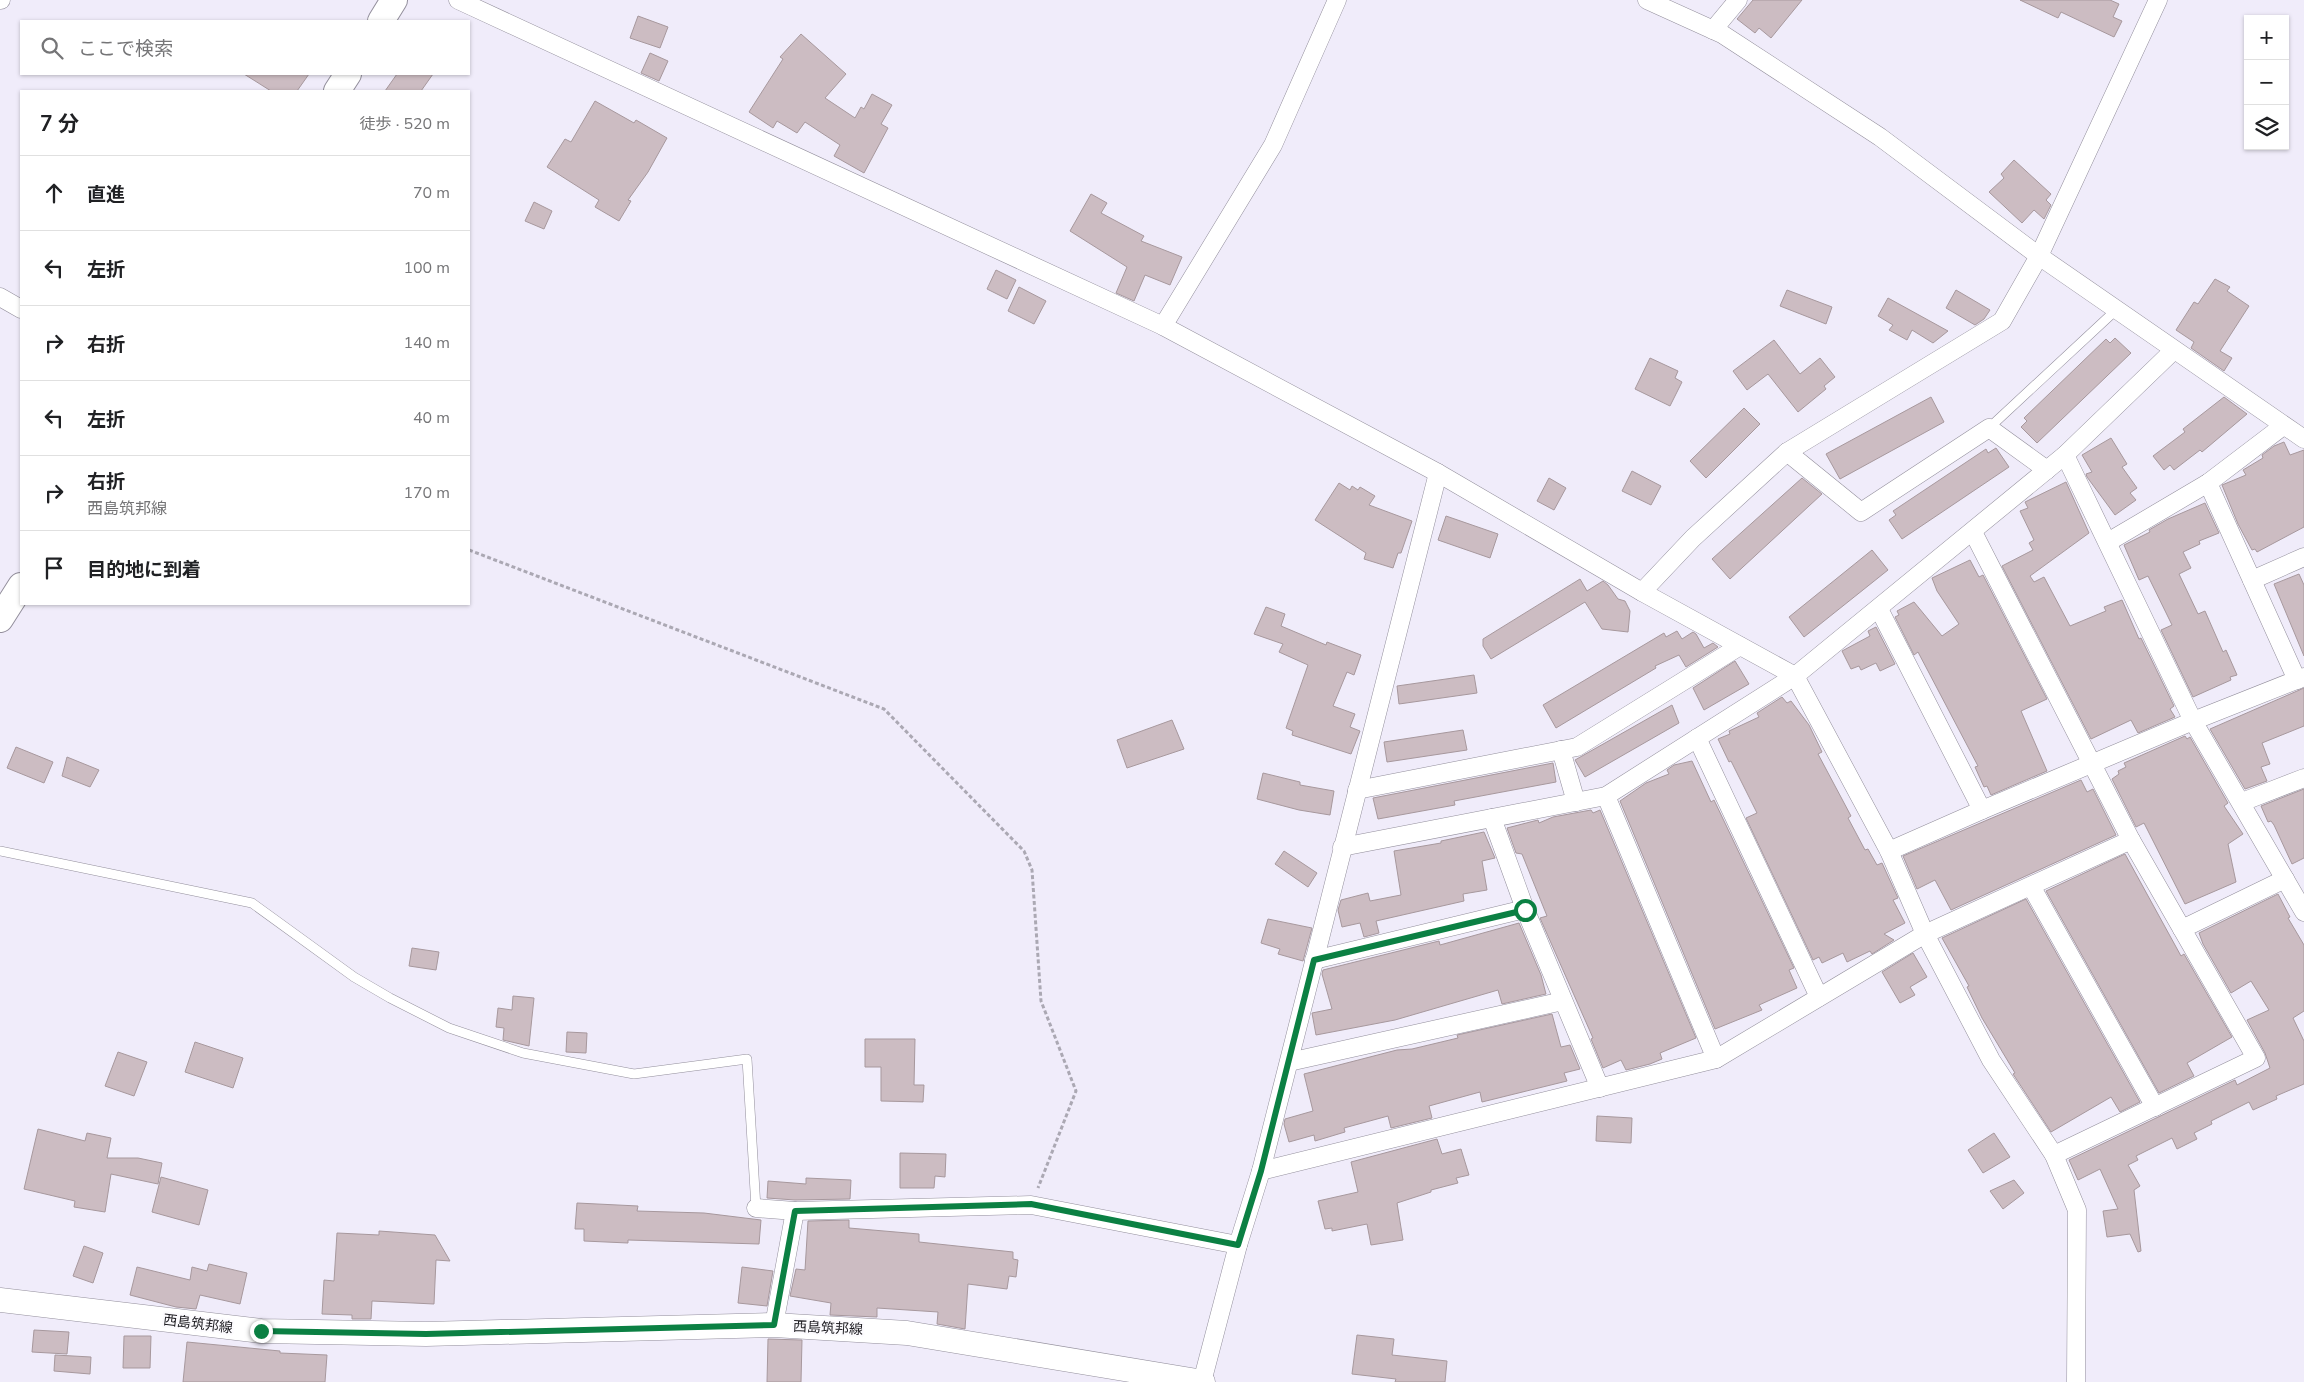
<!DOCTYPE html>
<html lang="ja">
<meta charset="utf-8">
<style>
:root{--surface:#fff;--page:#f2f2f2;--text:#202124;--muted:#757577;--line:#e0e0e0}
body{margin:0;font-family:"Nunito Sans","Noto Sans JP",sans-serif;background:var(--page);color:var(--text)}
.controls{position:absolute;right:15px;top:15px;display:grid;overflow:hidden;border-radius:0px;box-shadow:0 1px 4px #0004}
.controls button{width:45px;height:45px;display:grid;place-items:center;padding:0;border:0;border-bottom:1px solid var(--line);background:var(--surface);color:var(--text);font:25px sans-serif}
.stop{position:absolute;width:15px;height:15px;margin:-11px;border:4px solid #0b8043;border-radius:50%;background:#fff}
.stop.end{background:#0b8043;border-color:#fff;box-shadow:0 1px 5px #0008}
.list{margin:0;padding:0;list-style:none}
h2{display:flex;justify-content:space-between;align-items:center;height:65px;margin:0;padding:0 20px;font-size:21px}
h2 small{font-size:16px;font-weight:400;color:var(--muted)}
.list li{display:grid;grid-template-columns:32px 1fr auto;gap:15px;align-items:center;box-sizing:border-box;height:75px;padding:0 20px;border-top:1px solid var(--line)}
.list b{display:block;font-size:19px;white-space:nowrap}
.list p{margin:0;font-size:16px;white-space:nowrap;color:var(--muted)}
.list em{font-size:16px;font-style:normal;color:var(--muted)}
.icon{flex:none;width:28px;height:28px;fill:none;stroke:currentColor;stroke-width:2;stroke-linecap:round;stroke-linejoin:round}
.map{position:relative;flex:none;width:2304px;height:1382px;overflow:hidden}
.search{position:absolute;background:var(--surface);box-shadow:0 1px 4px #0004;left:20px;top:20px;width:450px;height:55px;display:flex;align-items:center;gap:12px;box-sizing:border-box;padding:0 18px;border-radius:0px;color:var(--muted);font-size:19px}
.panel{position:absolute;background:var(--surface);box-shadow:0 1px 4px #0004;left:20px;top:90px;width:450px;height:515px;border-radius:0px}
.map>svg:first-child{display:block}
.building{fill:#ccbcc2;stroke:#a7989d}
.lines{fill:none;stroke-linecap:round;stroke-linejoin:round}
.lane-casing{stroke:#938f9c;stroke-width:10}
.street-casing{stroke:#938f9c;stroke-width:19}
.secondary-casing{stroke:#938f9c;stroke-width:25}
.primary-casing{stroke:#938f9c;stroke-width:28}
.path{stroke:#aba8b3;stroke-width:3;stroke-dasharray:4 2.5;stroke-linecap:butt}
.lane{stroke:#fff;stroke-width:9}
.street{stroke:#fff;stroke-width:18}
.secondary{stroke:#fff;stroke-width:24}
.primary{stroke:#fff;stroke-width:26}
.route{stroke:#0b8043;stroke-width:6}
.labels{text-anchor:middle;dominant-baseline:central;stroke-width:4.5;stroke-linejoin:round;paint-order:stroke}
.street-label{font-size:14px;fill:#1e1d22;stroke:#fcfbfe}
</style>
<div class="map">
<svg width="2304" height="1382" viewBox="0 0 2304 1382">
<rect width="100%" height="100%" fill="#f0ecfa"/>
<g class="building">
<path d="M1753 0H1802L1771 38 1759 28 1755 33 1737 19Z"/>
<path d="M2020 0H2110L2119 4 2113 17 2122 21 2114 37 2061 12 2058 18Z"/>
<path d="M638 16 668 27 660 48 630 38Z"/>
<path d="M801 34 846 74 825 98 855 118 861 107 864 109 872 94 892 105 881 124 888 128 864 173 834 156 840 145 805 122 797 133 777 121 773 128 749 112 783 59 780 57Z"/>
<path d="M650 53 668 61 659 81 641 73Z"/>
<path d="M244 74H309L297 91H271Z"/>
<path d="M397 74H433L421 91H385Z"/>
<path d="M595 101 634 123 636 120 667 138 648 172 628 200 631 201 619 221 595 207 599 200 547 167 565 139 571 142Z"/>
<path d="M2014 160 2051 194 2046 200 2051 205 2044 219 2034 210 2022 223 1989 192 2004 178 2001 174Z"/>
<path d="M1091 194 1107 203 1101 213 1144 236 1141 241 1182 257 1170 285 1145 275 1134 301 1116 293 1127 267 1070 231Z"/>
<path d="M534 202 552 211 544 229 525 221Z"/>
<path d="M996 270 1016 280 1007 299 987 289Z"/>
<path d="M2215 279 2230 287 2227 291 2249 306 2220 351 2232 358 2224 371 2191 348 2194 342 2176 330 2194 302 2198 304Z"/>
<path d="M1019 287 1046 301 1034 324 1008 311Z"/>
<path d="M1787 290 1832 307 1826 324 1780 306Z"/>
<path d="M1956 290 1990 310 1984 319 1975 325 1946 308Z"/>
<path d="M1888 298 1948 331 1933 343 1912 330 1907 340 1889 330 1893 325 1878 316Z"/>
<path d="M2115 338 2131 353 2037 443 2021 427 2027 421 2024 418 2106 339 2110 343Z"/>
<path d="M1774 340 1800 374 1820 358 1835 377 1824 386 1826 389 1798 412 1768 374 1747 390 1733 371Z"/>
<path d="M1650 358 1678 371 1675 378 1682 382 1670 406 1635 389Z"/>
<path d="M1931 397 1944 422 1840 479 1826 454Z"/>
<path d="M2224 397 2247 414 2202 452 2200 450 2174 470 2170 465 2164 470 2153 456 2185 432 2183 429Z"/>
<path d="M1744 408 1760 424 1706 478 1690 461Z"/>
<path d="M2111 438 2127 464 2122 467 2137 488 2130 493 2136 500 2115 515 2087 477 2086 474 2092 472 2082 455Z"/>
<path d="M2284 442 2290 455 2304 450V527L2257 552 2255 549 2252 550 2238 524 2222 485 2246 475 2243 470 2263 458 2262 455 2274 446Z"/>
<path d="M1996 448 2009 467 1902 539 1889 520 1896 515 1893 511 1986 449 1988 453Z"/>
<path d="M1632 471 1661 486 1651 505 1622 491Z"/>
<path d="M1549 478 1566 488 1554 510 1537 501Z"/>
<path d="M1802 478 1822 494 1730 579 1712 559Z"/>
<path d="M2066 482 2089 533 2030 576 2034 582 2044 577 2070 626 2106 611 2104 607 2122 600 2139 639 2141 638 2174 706 2170 709 2175 717 2138 733 2131 720 2091 739 2002 566 2033 550 2029 543 2034 540 2020 511 2028 508 2025 502Z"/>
<path d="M1339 483 1350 490 1352 486 1358 490 1360 487 1375 496 1369 505 1412 521 1401 553H1398L1393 568 1364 559 1366 553 1315 520Z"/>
<path d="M2205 503 2219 533 2199 541 2200 544 2183 552 2191 568 2179 574 2198 614 2205 611 2223 652 2226 650 2237 675 2230 677 2231 680 2193 697 2161 630 2172 625 2148 576 2139 580 2124 545 2150 532 2149 530 2168 519Z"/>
<path d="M1446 516 1498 534 1490 558 1438 540Z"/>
<path d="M1872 550 1888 570 1804 637 1789 617Z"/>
<path d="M1970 560 1979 577 1983 575 2047 699 2021 711 2047 771 1991 795 1987 786 1984 787 1975 767 1978 766 1918 652 1914 655 1895 617 1899 615 1897 611 1914 602 1942 636 1959 624 1937 591 1932 578Z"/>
<path d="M2299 574 2304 585V656L2274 584Z"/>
<path d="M1580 579 1587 591 1603 581 1608 585 1618 599 1625 601 1630 611 1628 632 1602 629 1585 602 1491 659 1483 646V639Z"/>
<path d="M1266 607 1285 614 1281 626 1326 645 1327 642 1361 655 1354 675 1347 672 1333 706 1355 714 1350 727 1360 731 1351 754 1292 735 1293 731 1286 728 1308 665 1279 652 1283 644 1254 634Z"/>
<path d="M1876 627 1895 664 1880 671 1876 663 1861 670 1859 666 1851 669 1842 651 1870 636 1868 631Z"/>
<path d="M1677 631 1682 639 1693 632 1696 634 1704 648 1713 643 1718 647 1686 667 1679 655 1655 666 1656 668 1556 728 1543 705 1664 633 1666 637Z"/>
<path d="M1735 661 1749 684 1704 710 1693 688Z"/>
<path d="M1474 675 1477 693 1399 704 1397 686Z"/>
<path d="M2304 688V726L2262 743 2270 764 2261 767 2267 781 2245 789 2210 729Z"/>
<path d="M1782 697 1787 703 1791 701 1809 725 1822 752 1818 754 1851 816 1848 818 1865 850 1868 849 1877 865 1882 863 1898 898 1893 900 1905 923 1884 934 1894 940 1872 954 1870 951 1847 962 1843 953 1822 963 1819 957 1813 960 1746 818 1757 813 1731 761 1729 762 1718 739 1730 734 1729 731 1759 717 1757 713Z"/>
<path d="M1672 705 1679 723 1585 777 1575 760Z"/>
<path d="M1172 720 1184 749 1127 768 1117 740Z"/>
<path d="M1463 730 1467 750 1387 762 1384 742Z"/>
<path d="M2185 736 2187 739 2190 737 2228 803 2224 806 2243 834 2228 844 2236 882 2185 904 2144 823 2136 827 2112 779 2119 774 2118 771 2126 767 2124 763Z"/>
<path d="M16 747 53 762 44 783 7 768Z"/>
<path d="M67 757 99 770 90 787 62 776Z"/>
<path d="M1692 761 1711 802 1714 800 1794 968 1789 970 1797 988 1759 1005 1762 1010 1715 1029 1620 801 1646 783 1669 774 1667 770 1674 765Z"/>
<path d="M1553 763 1556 782 1454 801 1455 805 1378 819 1373 798Z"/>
<path d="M1263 773 1300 782V785L1334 791 1330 815 1299 810 1257 799Z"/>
<path d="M2081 780 2087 792 2093 789 2116 835 1951 910 1935 880 1917 889 1903 856Z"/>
<path d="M2304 789V858L2292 864 2274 825 2271 821 2268 822 2261 806Z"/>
<path d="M1591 810 1593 813 1600 810 1696 1038 1660 1053 1662 1059 1650 1064 1626 1070 1621 1060 1603 1068 1591 1039 1593 1038 1540 918 1547 916 1522 854 1516 853 1507 828 1538 820 1539 823 1553 817Z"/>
<path d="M1484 832 1495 858 1482 861 1487 890 1463 894 1464 901 1376 921 1379 933 1364 937 1360 923 1342 927 1338 910 1341 900 1368 893 1370 901 1401 895 1394 851 1441 843V841Z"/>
<path d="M1284 851 1317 873 1308 887 1275 864Z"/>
<path d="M2125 854 2181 956 2184 954 2232 1037 2187 1063 2194 1076 2159 1093 2046 891Z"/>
<path d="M2278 894 2290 917 2288 918 2304 945V1011L2293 1018 2304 1041V1084L2276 1096 2277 1099 2253 1110 2249 1102 2211 1121 2212 1124 2194 1133 2197 1139 2177 1149 2172 1138 2136 1156 2138 1160 2128 1165 2140 1186 2134 1190 2141 1251 2138 1252 2130 1234 2107 1237 2103 1211 2118 1209 2100 1169 2078 1180 2069 1160 2235 1080 2237 1085 2270 1068 2265 1053 2247 1020 2269 1010 2251 981 2231 993 2203 944 2199 933Z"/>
<path d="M2026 899 2140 1102 2120 1112 2111 1097 2051 1132 2013 1074 2015 1073 1982 1018 1967 987 1969 986 1942 938Z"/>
<path d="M1268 919 1312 928 1303 961 1278 954 1280 949 1261 943Z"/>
<path d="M1519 923 1541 975 1546 994 1502 1004 1498 990 1395 1020 1316 1035 1312 1013 1332 1009 1322 974 1323 970 1439 941 1440 945Z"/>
<path d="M412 948 439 952 436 970 409 966Z"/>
<path d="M1913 953 1927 977 1910 987 1915 995 1900 1003 1882 972Z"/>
<path d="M513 996 534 998 529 1046 503 1040 504 1028 496 1027 498 1008 512 1010Z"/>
<path d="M1552 1014 1561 1047 1570 1045 1580 1069 1564 1073 1567 1081 1482 1102 1480 1092 1429 1106 1432 1118 1391 1128 1388 1116 1344 1128 1345 1132 1315 1141 1314 1135 1289 1142 1284 1124 1285 1119 1313 1111 1304 1074 1397 1050 1412 1049 1458 1038 1457 1035Z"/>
<path d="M567 1032 587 1033 586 1053 566 1052Z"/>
<path d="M865 1039H915L914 1085H924L923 1102 881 1101V1067H865Z"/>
<path d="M195 1042 243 1058 233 1088 185 1072Z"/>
<path d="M118 1052 147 1062 134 1096 105 1086Z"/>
<path d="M1597 1116 1632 1118 1631 1143 1596 1141Z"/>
<path d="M38 1129 85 1141 87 1133 111 1138 107 1158H138L162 1163 158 1184 111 1174 105 1212 74 1207 75 1201 24 1189Z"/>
<path d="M1994 1133 2010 1157 1983 1173 1968 1150Z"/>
<path d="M1437 1139 1442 1154 1461 1149 1469 1175 1456 1178 1458 1183 1431 1190V1192L1397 1203 1403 1240 1371 1245 1367 1224 1332 1231V1228L1325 1229 1318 1201 1358 1192 1351 1162Z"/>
<path d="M900 1153 946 1154 945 1177 935 1176 934 1188H900Z"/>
<path d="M161 1177 208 1190 199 1225 152 1212Z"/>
<path d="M806 1178 851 1180 850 1199 795 1200 767 1198 768 1181 806 1184Z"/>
<path d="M2014 1180 2024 1193 2003 1209 1990 1191Z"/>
<path d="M577 1203 638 1206 637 1211 704 1213 761 1220 759 1244 628 1240V1243L584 1241V1229H575Z"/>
<path d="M849 1220V1228L919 1234V1242L1013 1252V1259L1018 1260 1016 1277 1009 1276 1007 1289 968 1284 965 1329 937 1324 938 1312 877 1308V1317L830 1315 831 1303 790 1296 796 1269 805 1270 808 1221Z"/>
<path d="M379 1231 435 1235 450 1261 436 1260 434 1304 372 1301 371 1319H352V1315L322 1314 324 1280 334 1281 337 1233 379 1235Z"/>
<path d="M84 1246 103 1253 93 1283 73 1276Z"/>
<path d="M209 1264 247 1273 240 1304 200 1295 196 1309 176 1307 130 1295 137 1267 190 1280 192 1267 207 1271Z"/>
<path d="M742 1267 773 1271 767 1306 738 1303Z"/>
<path d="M34 1330 69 1332 67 1354 32 1352Z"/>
<path d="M1357 1335 1394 1339 1392 1355 1447 1361 1445 1382H1395L1396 1379 1352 1374Z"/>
<path d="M124 1336H151L150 1368H123Z"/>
<path d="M768 1339 802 1340 801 1382H767Z"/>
<path d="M187 1342 280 1351V1353L327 1355 325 1382H183Z"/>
<path d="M55 1355 91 1357 90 1374 54 1371Z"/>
</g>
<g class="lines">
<defs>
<g id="lane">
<path d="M1989 428 2116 310"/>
<path d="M0 851 252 903 354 977 390 998 449 1028 523 1053 634 1074 747 1059 756 1208"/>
</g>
<g id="street">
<path d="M0 0H1"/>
<path d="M458 0 1163 326 1438 473 1642 592 1795 676 1889 851 1925 934 1991 1060 2054 1155 2077 1210 2076 1382"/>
<path d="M1647 0 1722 34 1880 137 2039 256 2304 439"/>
<path d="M1713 30 1738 0"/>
<path d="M0 297 21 309"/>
<path d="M1163 326 1273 145 1337 0"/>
<path d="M1787 452 1861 512 1989 428 2047 470"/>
<path d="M2065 455 2193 721 2304 912"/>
<path d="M2208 483 2297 680"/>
<path d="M1973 532 2131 840"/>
<path d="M2108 542 2208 483 2283 426"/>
<path d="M2252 580 2304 557"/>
<path d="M1642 592 1693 538 1787 452 2002 321 2039 256 2158 0"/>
<path d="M1879 609 1982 810 2193 721 2304 677"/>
<path d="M1697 738 1819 997"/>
<path d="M1561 750 1576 802"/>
<path d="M1357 790 1577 747 1740 646"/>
<path d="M1606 796 1716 1059"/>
<path d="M2242 802 2304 778"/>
<path d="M1492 818 1525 909 1600 1088"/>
<path d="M1342 847 1606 796 1795 676 2065 455 2174 350"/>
<path d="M1889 851 1982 810"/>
<path d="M2031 886 2155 1107"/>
<path d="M1314 960 1525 909"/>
<path d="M1289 1062 1563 1001"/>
<path d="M2054 1155 2256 1058 2182 929 2285 879"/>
<path d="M1261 1171 1716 1059 1925 934 2131 840 2182 929"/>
<path d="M756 1208 795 1211 1031 1205 1238 1245"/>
<path d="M774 1325 795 1211"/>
<path d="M1202 1382 1238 1245 1261 1171 1438 473"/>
</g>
<path id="secondary" d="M0 1300 261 1331 426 1334 774 1325 907 1333 1203 1382"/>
<g id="primary">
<path d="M381 21 394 0"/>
<path d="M337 91 348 74"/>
<path d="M0 619 21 586"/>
</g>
</defs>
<use href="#lane" class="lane-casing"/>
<use href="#street" class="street-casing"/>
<use href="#secondary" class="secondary-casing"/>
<use href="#primary" class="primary-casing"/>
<path class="path" d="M469 550 884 709 1024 851 1032 870 1041 1001 1076 1091 1038 1188"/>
<use href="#lane" class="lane"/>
<use href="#street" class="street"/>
<use href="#secondary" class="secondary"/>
<use href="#primary" class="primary"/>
</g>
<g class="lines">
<path class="route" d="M261 1331 426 1334 774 1325 795 1211 1031 1204 1238 1245 1261 1171 1314 960 1525 910"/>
</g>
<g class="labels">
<g class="street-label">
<text transform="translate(198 1324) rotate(7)">西島筑邦線</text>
<text transform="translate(828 1328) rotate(3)">西島筑邦線</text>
</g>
</g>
</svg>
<div class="controls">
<button>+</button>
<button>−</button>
<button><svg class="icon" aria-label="layers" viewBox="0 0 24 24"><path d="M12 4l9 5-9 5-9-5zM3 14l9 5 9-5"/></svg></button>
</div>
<div class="stop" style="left:1525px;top:910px"></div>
<div class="stop end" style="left:261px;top:1331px"></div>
<div class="search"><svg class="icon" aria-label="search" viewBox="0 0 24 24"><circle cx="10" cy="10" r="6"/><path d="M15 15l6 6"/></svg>ここで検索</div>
<section class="panel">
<h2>7 分<small>徒歩 · 520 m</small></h2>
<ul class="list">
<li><svg class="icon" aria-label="ahead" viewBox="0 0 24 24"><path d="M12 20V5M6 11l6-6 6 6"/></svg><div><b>直進</b></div><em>70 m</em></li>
<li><svg class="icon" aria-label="left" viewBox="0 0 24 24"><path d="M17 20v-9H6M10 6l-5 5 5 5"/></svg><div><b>左折</b></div><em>100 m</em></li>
<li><svg class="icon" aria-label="right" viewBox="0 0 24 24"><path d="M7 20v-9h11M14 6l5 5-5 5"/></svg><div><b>右折</b></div><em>140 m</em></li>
<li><svg class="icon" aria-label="left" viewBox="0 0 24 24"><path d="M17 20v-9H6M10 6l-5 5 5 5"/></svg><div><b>左折</b></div><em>40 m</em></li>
<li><svg class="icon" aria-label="right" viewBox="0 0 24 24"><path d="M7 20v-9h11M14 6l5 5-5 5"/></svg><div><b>右折</b><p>西島筑邦線</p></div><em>170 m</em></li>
<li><svg class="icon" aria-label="arrive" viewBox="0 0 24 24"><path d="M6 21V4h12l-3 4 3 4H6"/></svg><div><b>目的地に到着</b></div></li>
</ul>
</section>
</div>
